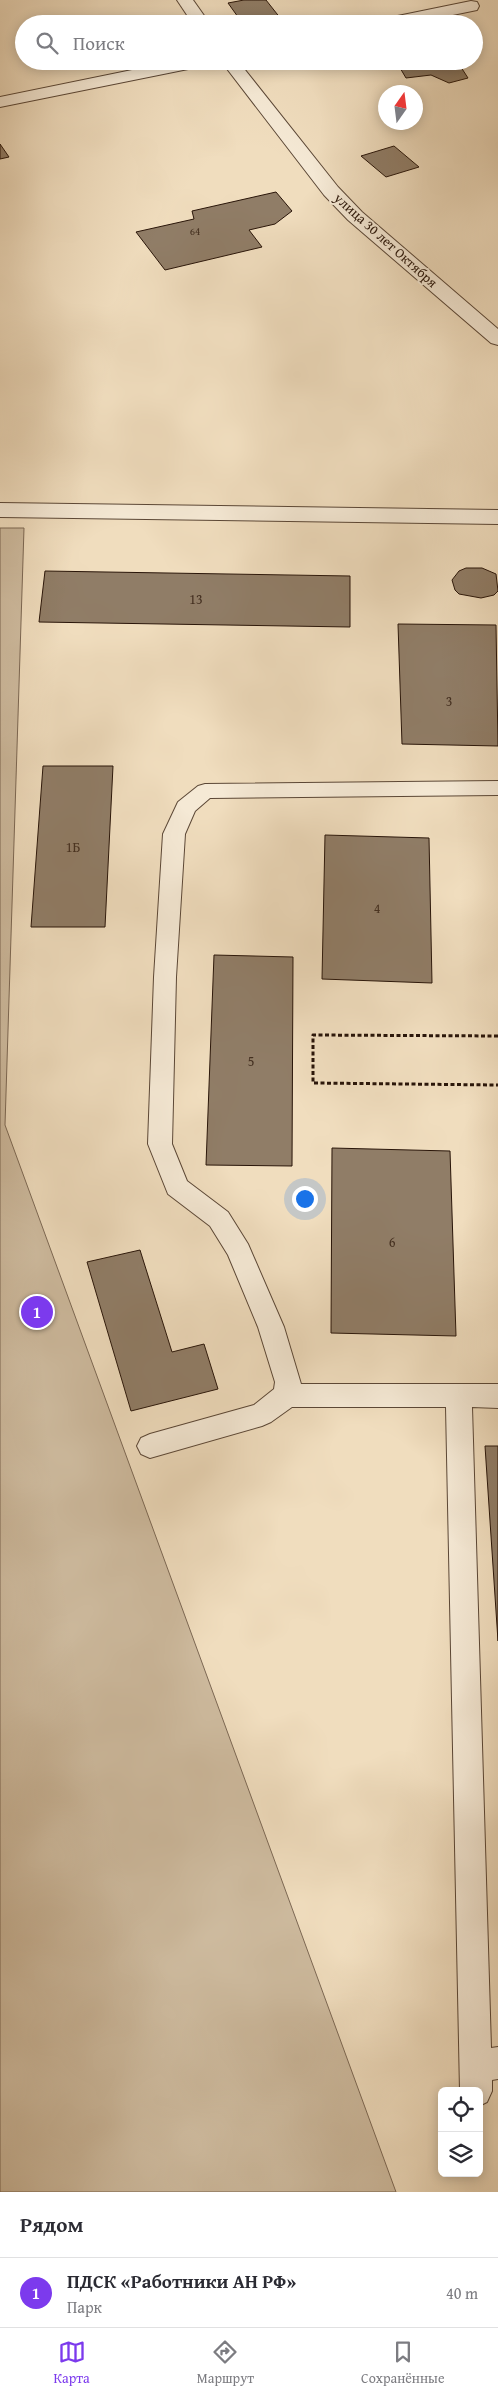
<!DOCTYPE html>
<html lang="ru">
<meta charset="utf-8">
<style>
:root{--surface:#fff;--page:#f2f2f3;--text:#2b2b33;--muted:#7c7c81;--line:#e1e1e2;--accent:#7c3aed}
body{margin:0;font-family:"Gentium Book Plus",serif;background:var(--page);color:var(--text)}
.controls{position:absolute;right:15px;bottom:15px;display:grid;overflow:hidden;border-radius:8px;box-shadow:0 2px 12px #0003}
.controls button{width:45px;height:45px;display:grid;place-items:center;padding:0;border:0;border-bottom:1px solid var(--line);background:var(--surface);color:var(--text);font:25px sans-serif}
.compass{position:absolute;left:378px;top:85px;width:45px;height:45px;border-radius:50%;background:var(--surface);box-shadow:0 2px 12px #0003;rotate:14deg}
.you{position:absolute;left:304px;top:1198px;width:18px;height:18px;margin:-12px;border:4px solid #fff;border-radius:50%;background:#1a73e8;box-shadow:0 0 0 8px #1a73e833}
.badge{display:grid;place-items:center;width:32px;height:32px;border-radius:50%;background:var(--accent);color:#fff;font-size:16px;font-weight:700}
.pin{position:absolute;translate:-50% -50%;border:2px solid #fff;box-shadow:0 1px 5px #0006}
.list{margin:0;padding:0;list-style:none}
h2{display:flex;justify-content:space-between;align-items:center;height:65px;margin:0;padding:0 20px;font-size:21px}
h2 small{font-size:16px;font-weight:400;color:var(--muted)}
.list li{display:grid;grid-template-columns:32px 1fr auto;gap:15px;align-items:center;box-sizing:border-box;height:70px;padding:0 20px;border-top:1px solid var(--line)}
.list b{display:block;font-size:19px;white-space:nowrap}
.list p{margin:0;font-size:16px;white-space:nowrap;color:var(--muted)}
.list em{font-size:16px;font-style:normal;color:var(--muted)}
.icon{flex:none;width:28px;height:28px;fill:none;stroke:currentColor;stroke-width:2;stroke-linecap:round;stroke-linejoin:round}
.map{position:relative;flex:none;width:498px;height:2192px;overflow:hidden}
.search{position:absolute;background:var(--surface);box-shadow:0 2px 12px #0003;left:15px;right:15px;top:15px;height:55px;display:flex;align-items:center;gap:12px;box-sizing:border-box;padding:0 18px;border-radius:28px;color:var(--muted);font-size:19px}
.sheet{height:135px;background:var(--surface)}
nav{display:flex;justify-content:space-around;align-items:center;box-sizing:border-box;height:70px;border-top:1px solid var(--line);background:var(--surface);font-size:14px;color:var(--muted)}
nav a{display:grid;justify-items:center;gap:2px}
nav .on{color:var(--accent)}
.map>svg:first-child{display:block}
.green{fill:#cebb9f;stroke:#7c6854}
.building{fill:#907d67;stroke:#291509}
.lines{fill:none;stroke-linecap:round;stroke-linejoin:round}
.service-casing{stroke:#5b4736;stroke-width:2}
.minor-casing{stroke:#5b4736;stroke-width:2}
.tertiary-casing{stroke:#5b4736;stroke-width:2}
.path{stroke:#291509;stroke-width:3;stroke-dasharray:4 2.5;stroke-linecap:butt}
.service{fill:#f5e9d5;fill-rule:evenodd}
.minor{fill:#f5e9d5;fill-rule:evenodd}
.tertiary{fill:#f5e9d5;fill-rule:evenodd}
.labels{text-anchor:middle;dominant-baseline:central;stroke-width:4;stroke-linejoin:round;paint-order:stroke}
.far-number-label{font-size:11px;fill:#432f20}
.far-street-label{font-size:14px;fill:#291509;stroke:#f5e9d5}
.number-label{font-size:14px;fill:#432f20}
</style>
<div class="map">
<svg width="498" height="2192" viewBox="0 0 498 2192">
<rect width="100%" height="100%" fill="#f0ddbe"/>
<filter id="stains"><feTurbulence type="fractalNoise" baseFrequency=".004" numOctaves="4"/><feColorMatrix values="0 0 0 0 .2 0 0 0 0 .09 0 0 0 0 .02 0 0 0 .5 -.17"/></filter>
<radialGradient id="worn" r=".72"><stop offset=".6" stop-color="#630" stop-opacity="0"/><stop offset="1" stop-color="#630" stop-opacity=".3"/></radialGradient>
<path class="green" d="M0 528H24L5 1125 396 2192H0Z"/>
<g class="building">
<path d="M244 0H266L281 19 243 24 228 3Z"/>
<path d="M396 61H457L468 78 449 83 431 75 406 78Z"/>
<path d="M0 144 9 157 0 159Z"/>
<path d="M394 146 419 167 386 177 361 156Z"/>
<path d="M276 192 292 211 275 224 249 230 262 247 165 270 136 232 194 219 192 211Z"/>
<path d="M466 568H482L496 574 498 591 494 595 481 598 459 594 455 590 452 580 459 571Z"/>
<path d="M45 571 350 576V627L39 622Z"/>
<path d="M398 624 496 625 498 746 402 744Z"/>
<path d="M43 766H113L105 927H31Z"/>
<path d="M325 835 429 838 432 983 322 979Z"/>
<path d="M214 955 293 957 292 1166 206 1165Z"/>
<path d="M332 1148 450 1151 456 1336 331 1333Z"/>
<path d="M140 1250 172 1352 204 1344 218 1389 131 1411 87 1262Z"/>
<path d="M485 1446H498V1641Z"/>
</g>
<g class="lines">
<defs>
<path id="service" d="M498 781V795L210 798 195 811 185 834 176 977 172 1144 187 1181 228 1212 248 1244 284 1327 301 1384H498V1408L472 1407 491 2048 498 2047V2079L492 2080V2091L487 2102 479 2106V2091H460L446 1407H292L271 1422 262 1426 150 1458 141 1454 137 1446 141 1438 150 1434 254 1405 274 1389 275 1382 258 1327 228 1255 210 1226 168 1194 148 1144 154 977 163 834 178 802 198 786 205 784Z"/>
<g id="minor">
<path d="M177 0H193L210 24H193Z"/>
<path d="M471 1 477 2 479 6 477 10 409 24H375L383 19Z"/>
<path d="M176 61H211L209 65 203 66 0 107V97Z"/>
<path d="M221 61H238L338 187 362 212 498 329V345L491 343 348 220 324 195Z"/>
</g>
<path id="tertiary" d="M0 503 498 510V524L0 517Z"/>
</defs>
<use href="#service" class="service-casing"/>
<use href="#minor" class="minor-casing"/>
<use href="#tertiary" class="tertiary-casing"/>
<path class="path" d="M498 1036 313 1035V1083L498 1085"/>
<use href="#service" class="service"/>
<use href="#minor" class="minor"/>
<use href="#tertiary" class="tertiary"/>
</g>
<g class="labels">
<g class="far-number-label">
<text x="195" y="231">64</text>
</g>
<g class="far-street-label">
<text transform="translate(386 240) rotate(42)">улица 30 лет Октября</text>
</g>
<g class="number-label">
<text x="196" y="599">13</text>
<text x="449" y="701">3</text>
<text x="73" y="847">1Б</text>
<text x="377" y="908">4</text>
<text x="251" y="1061">5</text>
<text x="392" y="1242">6</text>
</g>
</g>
<rect width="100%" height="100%" filter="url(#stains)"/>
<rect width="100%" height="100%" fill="url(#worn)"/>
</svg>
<div class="controls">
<button><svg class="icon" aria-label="locate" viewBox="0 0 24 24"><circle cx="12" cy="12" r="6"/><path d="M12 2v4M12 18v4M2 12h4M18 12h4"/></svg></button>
<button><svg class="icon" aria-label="layers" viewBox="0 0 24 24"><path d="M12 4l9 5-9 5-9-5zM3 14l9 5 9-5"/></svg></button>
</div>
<svg class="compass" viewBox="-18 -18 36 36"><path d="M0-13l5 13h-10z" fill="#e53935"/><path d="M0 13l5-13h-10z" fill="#7c7c81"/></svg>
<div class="you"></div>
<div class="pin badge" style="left:37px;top:1312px">1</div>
<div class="search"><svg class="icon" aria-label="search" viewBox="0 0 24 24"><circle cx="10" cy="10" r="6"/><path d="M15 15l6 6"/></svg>Поиск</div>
</div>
<section class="sheet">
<h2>Рядом<small></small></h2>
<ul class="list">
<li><span class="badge">1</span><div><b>ПДСК «Работники АН РФ»</b><p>Парк</p></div><em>40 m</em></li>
</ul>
</section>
<nav>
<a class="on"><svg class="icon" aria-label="map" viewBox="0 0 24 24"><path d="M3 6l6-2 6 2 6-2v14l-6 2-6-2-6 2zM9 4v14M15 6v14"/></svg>Карта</a>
<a><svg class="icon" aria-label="directions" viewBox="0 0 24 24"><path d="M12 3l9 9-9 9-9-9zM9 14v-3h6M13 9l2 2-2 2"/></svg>Маршрут</a>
<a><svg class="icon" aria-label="saved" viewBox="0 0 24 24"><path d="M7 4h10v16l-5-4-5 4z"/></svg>Сохранённые</a>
</nav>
